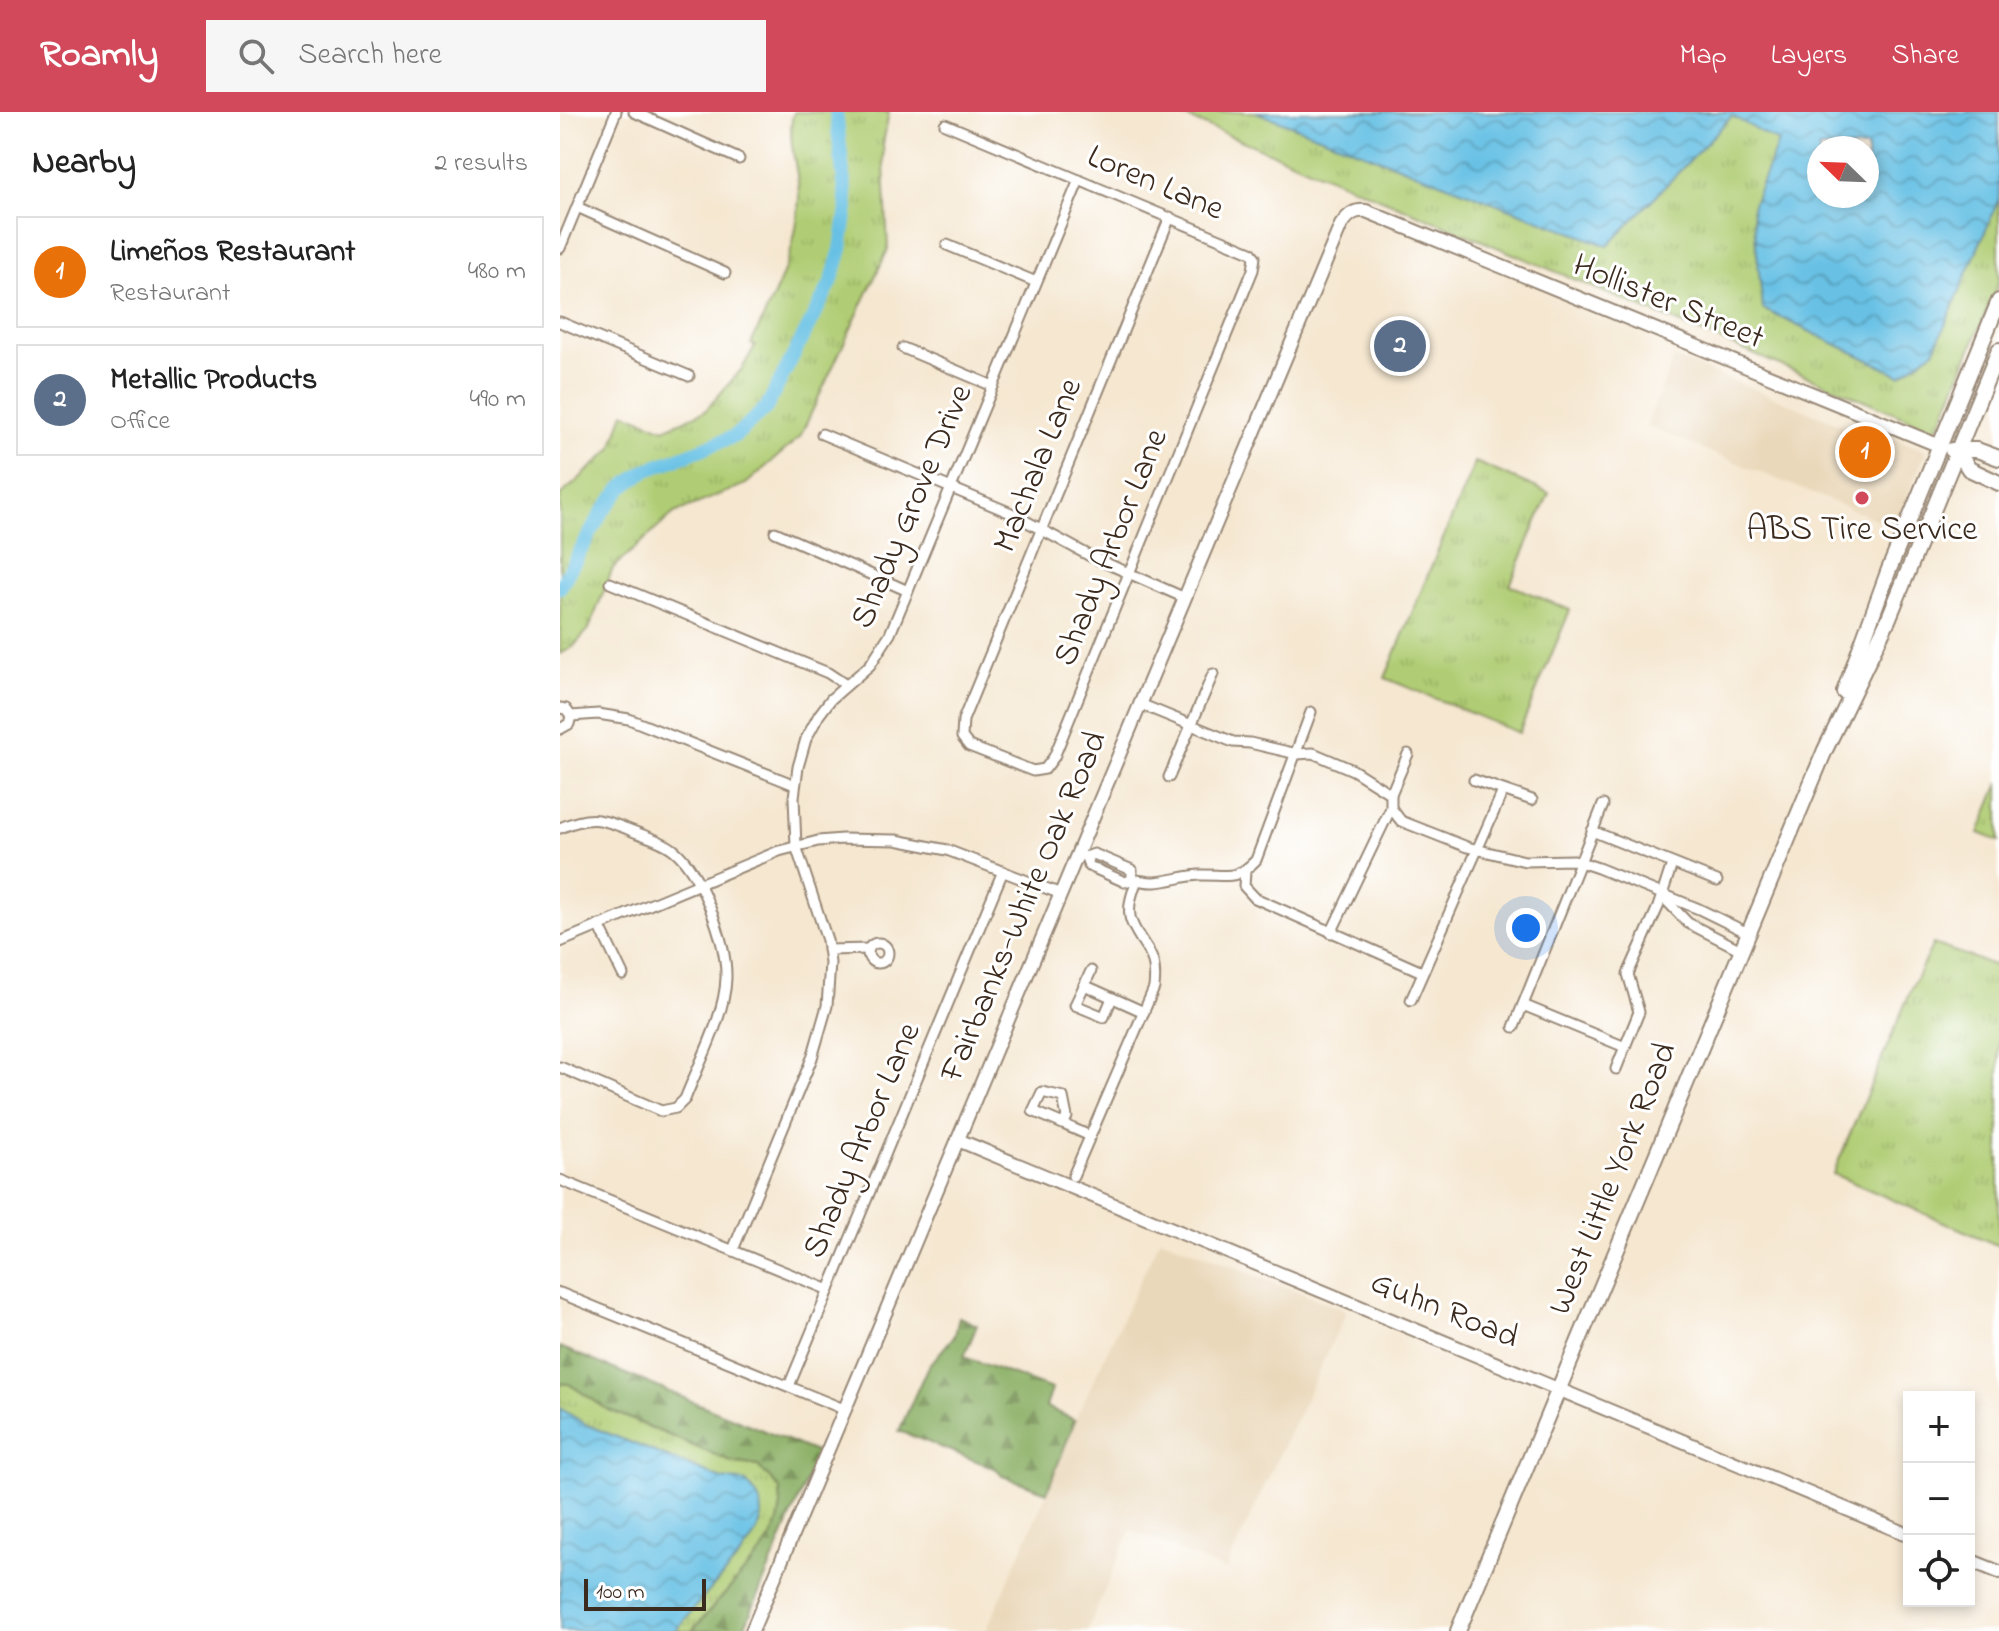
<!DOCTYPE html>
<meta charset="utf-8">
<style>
:root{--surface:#fff;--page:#f6f6f6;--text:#222;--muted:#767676;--line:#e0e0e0;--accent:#d1495b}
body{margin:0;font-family:"Indie Flower",sans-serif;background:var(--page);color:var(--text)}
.controls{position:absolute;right:24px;bottom:24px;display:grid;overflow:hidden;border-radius:0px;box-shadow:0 4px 12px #0003}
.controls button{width:72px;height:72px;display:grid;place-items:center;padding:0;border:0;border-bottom:2px solid var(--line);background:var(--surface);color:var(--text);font:40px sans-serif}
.compass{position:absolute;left:1247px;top:24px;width:72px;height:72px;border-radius:50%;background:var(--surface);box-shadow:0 4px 12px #0003;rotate:293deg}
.scale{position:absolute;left:24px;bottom:20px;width:122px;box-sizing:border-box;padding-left:8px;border:4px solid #3b2a1e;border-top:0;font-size:22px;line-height:28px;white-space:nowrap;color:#3b2a1e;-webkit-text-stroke:6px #fff;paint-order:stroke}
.you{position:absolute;left:966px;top:816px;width:28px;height:28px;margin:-20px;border:6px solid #fff;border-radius:50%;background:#1a73e8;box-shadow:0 0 0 12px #1a73e833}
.badge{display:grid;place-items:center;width:52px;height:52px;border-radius:50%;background:var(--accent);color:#fff;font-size:26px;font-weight:700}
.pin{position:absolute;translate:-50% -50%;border:4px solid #fff;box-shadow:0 2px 8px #0006}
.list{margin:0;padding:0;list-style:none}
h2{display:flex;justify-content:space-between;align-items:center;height:104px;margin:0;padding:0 32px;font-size:34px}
h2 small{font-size:26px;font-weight:400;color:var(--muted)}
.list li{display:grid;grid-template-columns:52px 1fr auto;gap:24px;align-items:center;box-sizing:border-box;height:112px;margin:0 16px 16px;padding:0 16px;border:2px solid var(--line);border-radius:0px}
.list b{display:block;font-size:30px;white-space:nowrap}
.list p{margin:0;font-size:26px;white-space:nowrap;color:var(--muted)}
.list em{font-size:26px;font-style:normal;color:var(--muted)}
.icon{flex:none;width:44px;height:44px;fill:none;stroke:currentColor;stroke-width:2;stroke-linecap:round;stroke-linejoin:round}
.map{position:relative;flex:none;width:1439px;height:1519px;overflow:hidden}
header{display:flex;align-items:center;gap:48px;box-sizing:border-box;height:112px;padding:0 40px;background:var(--accent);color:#fff}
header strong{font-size:38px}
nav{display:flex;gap:44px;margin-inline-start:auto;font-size:28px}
.search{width:560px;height:72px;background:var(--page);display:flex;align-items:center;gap:20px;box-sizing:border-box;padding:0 28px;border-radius:0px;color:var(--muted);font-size:30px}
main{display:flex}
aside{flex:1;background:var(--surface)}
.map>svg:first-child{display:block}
.built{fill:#ead8ba}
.grass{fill:url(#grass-tufts);stroke:#767c49;stroke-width:2;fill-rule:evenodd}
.forest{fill:url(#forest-firs);stroke:#646d42;stroke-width:2}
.water{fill:url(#water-waves);stroke:#527682;stroke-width:2;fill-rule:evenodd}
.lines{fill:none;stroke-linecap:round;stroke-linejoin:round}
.river{stroke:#68c1e5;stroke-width:14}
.minor-casing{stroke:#988877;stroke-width:13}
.tertiary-casing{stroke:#988877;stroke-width:16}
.secondary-casing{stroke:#988877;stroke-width:18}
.minor{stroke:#fff;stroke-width:9}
.tertiary{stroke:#fff;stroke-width:12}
.secondary{stroke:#fff;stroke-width:14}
.poi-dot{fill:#d1495b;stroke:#fff;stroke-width:3}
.labels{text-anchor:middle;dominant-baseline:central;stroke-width:6;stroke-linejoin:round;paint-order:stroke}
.street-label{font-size:34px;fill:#3b2a1e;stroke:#fff}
.poi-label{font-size:34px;fill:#3b2a1e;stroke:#fff}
</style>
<header>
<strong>Roamly</strong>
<div class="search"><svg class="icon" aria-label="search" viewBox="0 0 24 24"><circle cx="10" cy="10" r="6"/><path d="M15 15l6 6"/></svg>Search here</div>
<nav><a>Map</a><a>Layers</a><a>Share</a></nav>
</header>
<main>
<aside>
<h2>Nearby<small>2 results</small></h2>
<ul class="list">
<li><span class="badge" style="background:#e8710a">1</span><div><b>Limeños Restaurant</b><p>Restaurant</p></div><em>480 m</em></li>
<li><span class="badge" style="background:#5c6f8a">2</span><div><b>Metallic Products</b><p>Office</p></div><em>490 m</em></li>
</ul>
</aside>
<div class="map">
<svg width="1439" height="1519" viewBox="0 0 1439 1519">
<defs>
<pattern id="grass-tufts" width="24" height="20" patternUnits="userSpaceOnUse" patternTransform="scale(2)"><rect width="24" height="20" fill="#b0cd74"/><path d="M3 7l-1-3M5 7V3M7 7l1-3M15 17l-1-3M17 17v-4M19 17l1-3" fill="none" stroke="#98b064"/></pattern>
<pattern id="forest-firs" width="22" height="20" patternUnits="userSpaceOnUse" patternTransform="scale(2)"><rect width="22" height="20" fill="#8cb066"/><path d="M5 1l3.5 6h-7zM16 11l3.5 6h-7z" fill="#748f53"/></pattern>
<pattern id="water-waves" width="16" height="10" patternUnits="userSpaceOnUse" patternTransform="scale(2)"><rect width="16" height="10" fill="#68c1e5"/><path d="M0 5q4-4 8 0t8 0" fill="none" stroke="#579db9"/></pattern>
</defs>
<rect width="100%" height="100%" fill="#fff"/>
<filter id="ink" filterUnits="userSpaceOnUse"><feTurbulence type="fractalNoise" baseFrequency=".0125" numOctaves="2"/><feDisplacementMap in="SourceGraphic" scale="16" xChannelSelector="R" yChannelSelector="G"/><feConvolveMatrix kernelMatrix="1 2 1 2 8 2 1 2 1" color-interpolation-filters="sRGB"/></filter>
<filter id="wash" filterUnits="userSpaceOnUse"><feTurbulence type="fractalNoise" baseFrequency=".006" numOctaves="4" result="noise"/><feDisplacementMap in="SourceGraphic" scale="32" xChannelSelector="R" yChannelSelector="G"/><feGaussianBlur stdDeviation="1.8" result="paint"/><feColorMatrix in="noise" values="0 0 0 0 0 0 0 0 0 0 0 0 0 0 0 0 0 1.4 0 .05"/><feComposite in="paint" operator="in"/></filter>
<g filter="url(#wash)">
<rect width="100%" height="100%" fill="#f5e7d0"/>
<g class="built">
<path d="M1114 245 1304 322 1308 315 1366 339 1335 415 1086 314Z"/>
<path d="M600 1126 787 1199 665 1458 571 1418 527 1519H426L487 1380 515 1308Z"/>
</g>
<g class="grass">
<path d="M234 0H329L323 32 328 137 240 325 186 372 114 401 53 456 29 517 13 535 0 542V384L52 337 64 300 104 317 145 299 182 257 195 234 191 232C214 183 238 141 239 86 240 58 225 27 234 0Z"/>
<path d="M613 0H1439V169L1379 314 1373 317ZM1259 36H1307V84H1259Z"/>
<path d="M915 350 989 381 950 473 1010 498 959 621 825 566Z"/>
<path d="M1439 671V729L1419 721Z"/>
<path d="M1373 832 1439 855V1134L1273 1062 1354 871Z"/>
<path d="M0 1271 9 1272 47 1297 171 1350 198 1354 220 1377 221 1394 218 1410 211 1426 200 1442 132 1519H0Z"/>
</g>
<g class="forest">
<path d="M399 1205 417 1213 404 1245 492 1277 486 1295 515 1308 487 1380 442 1364 437 1357 339 1319 367 1256 395 1223Z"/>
<path d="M0 1235 258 1341 183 1519H132L200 1442 211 1426 218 1410 221 1394 220 1377 198 1354 172 1350 47 1297 9 1272 0 1271Z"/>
</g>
<g class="water">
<path d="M696 0H1439V87L1374 239 1340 263 1203 197 1192 95 1218 30 1172 4 1048 134ZM1259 36H1307V84H1259Z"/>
<path d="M0 1296 27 1313 162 1367 186 1370C196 1381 205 1392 201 1409 193 1439 136 1488 116 1519H0Z"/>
</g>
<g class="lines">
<path class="river" d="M0 475 43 399 62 376 85 359 175 324 206 296 271 171 281 137 287 96 276 0"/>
</g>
</g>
<g filter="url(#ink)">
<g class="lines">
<defs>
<g id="minor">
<path d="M74 0 179 47"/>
<path d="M385 12 691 140 695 145 693 158 494 645 485 657 473 659 409 634 402 625 403 608 610 105"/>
<path d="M17 95 165 161"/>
<path d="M387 133 476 170"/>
<path d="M0 136 56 0"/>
<path d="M0 210 129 264"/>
<path d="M343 236 433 274"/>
<path d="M262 322 451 401 530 444 625 486"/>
<path d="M215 420 348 479"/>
<path d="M50 471 268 561 286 573"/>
<path d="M580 592 673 630 690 631 737 642 753 641 793 658 831 682"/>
<path d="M0 596 6 597 11 604 38 602 69 607 235 673"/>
<path d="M0 617 9 612 11 604"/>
<path d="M609 665 653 562"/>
<path d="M914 668 972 688"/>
<path d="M831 696 841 709 907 735 965 749 1014 748 1038 756 1139 797 1188 821"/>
<path d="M0 716C30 703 40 706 70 718 84 724 102 728 114 738 141 760 167 831 166 866 165 904 139 951 125 987L116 996 101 999 0 955"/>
<path d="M1032 719 1157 769"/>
<path d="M518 742 526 745 529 754 565 770C576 765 584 771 595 770 610 769 624 764 639 763 666 762 675 770 696 748L751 600"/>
<path d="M526 745 534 742 572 758V767"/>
<path d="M685 760 684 774 695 786 862 860"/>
<path d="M1102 784 1128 811 1181 838"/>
<path d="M39 813 63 863"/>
<path d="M771 821 831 696V682L848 642"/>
<path d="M0 830 219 739 258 729 282 727 336 728 387 738 501 782"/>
<circle cx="318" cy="841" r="10"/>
<path d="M268 838 309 837"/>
<path d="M531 859 515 893 544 905 552 886"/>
<path d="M524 873 584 900"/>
<path d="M851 888 943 679"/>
<path d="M963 893 1065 935"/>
<path d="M954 915 1043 693"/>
<path d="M1056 957 1079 900 1068 862 1098 795 1112 752"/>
<path d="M482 980 503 985 507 1005 503 1012 473 999Z"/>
<path d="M503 1012 530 1024"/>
<path d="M513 1064 594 876C598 839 584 839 572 811 566 798 572 781 577 768"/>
<path d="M0 1068 269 1178"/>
<path d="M173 1138 252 946 267 894 270 851 267 828 236 734 234 685 238 655 246 627 259 603 271 587 310 553 330 522 519 68"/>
<path d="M0 1181 286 1298"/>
<path d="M229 1274 443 759"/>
</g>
<g id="tertiary">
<path d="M398 1028 1349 1423"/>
<path d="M1409 1448 1439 1460"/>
<path d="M192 1519 781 113C789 102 794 98 806 99L1380 334"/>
</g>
<g id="secondary">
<path d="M1392 338H1417L1439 346"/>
<path d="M1398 340 1409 357 1439 371"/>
<path d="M1284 580 1328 460 1439 189"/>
<path d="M898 1519 1265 638 1328 508 1439 238"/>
</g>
</defs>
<use href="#minor" class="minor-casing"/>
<use href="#tertiary" class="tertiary-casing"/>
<use href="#secondary" class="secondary-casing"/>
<use href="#minor" class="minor"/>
<use href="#tertiary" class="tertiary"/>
<use href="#secondary" class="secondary"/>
</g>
</g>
<circle class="poi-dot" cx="1302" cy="386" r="8"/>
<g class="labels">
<g class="street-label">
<text transform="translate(595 72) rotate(23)">Loren Lane</text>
<text transform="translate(1108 191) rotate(22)">Hollister Street</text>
<text transform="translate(479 354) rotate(-68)">Machala Lane</text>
<text transform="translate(353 395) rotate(-67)">Shady Grove Drive</text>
<text transform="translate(552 436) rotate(-68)">Shady Arbor Lane</text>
<text transform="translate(465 795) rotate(-67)">Fairbanks-White Oak Road</text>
<text transform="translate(303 1029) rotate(-67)">Shady Arbor Lane</text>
<text transform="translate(1054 1067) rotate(-68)">West Little York Road</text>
<text transform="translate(884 1199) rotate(22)">Guhn Road</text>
</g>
<g class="poi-label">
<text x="1302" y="419">ABS Tire Service</text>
</g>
</g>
</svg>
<div class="controls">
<button>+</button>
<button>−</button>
<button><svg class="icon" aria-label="locate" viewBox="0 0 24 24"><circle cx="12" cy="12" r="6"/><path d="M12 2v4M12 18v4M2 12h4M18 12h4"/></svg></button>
</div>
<svg class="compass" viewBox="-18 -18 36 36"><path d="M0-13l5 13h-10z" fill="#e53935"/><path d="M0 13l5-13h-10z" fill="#767676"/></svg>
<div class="scale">100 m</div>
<div class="you"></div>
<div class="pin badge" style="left:1305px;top:340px;background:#e8710a">1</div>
<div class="pin badge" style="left:840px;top:234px;background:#5c6f8a">2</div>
</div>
</main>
